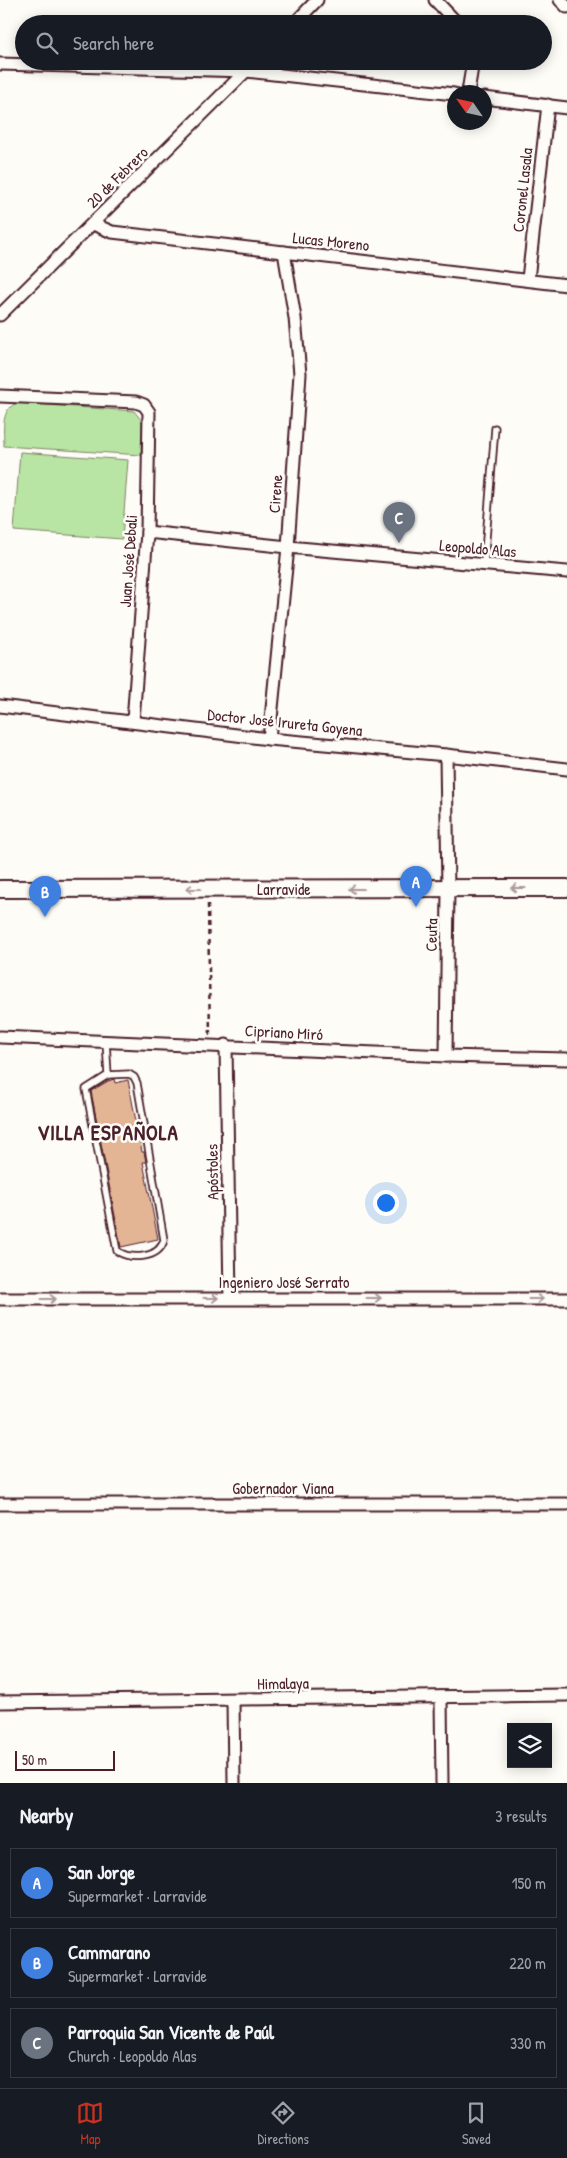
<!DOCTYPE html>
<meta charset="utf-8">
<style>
:root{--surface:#171b24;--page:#20242c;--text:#f1f3f6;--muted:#9ea1a6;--line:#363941;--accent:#c8321e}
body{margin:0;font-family:"Patrick Hand",sans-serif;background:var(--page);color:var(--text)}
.controls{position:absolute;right:15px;bottom:15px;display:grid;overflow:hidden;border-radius:0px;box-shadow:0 2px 12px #0003}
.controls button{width:45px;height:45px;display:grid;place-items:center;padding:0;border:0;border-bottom:1px solid var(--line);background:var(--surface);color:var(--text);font:25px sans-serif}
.compass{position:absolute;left:447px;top:85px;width:45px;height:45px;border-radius:50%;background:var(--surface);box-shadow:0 2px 12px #0003;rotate:304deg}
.scale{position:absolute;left:15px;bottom:12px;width:100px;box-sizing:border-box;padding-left:5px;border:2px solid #4a1f2b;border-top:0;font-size:14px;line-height:18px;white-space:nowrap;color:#4a1f2b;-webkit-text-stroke:4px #fdfcf7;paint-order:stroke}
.you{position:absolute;left:385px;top:1202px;width:18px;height:18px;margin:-12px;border:4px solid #fff;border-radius:50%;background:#1a73e8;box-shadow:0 0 0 8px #1a73e833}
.badge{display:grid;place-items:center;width:32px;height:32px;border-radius:50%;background:var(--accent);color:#fff;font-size:16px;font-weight:700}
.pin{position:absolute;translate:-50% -41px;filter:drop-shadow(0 1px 2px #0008)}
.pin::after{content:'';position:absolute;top:26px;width:18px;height:15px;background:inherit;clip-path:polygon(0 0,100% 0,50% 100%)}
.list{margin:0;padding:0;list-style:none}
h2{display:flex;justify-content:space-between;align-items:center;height:65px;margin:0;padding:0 20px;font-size:21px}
h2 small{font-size:16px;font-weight:400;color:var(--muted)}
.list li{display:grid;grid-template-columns:32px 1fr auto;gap:15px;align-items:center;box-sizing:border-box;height:70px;margin:0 10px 10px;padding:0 10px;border:1px solid var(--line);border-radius:0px}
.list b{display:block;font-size:19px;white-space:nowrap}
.list p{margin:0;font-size:16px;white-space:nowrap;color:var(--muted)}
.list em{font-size:16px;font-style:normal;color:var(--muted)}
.icon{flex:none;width:28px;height:28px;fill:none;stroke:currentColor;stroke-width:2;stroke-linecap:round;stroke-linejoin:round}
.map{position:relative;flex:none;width:567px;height:1783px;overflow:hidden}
.search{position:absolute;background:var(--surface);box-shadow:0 2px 12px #0003;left:15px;right:15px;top:15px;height:55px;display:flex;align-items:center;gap:12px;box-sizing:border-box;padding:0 18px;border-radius:28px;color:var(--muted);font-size:19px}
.sheet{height:305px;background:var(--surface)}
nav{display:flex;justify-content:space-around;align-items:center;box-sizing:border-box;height:70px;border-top:1px solid var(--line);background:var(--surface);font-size:14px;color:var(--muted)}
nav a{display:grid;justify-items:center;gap:2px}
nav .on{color:var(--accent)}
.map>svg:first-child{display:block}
.green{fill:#b8e5a3;stroke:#818267}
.building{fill:#e4b595;stroke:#4a1f2b}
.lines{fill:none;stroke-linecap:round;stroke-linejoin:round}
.lane-casing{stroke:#4a1f2b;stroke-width:9}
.street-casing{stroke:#4a1f2b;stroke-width:15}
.secondary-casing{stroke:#4a1f2b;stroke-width:20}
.path{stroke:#4a1f2b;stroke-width:2.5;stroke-dasharray:5 4;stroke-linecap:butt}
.lane{stroke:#fdfcf7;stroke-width:5.5}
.street{stroke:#fdfcf7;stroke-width:11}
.secondary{stroke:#fdfcf7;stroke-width:16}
.oneway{stroke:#ac999b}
.labels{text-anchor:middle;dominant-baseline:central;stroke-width:5;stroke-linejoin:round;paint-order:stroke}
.street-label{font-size:16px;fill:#4a1f2b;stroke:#fdfcf7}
.district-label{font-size:21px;font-weight:bold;letter-spacing:1px;fill:#4a1f2b;stroke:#fdfcf7}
</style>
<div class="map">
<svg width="567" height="1783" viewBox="0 0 567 1783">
<rect width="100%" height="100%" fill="#fdfcf7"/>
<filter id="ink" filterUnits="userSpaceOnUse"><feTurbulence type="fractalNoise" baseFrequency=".02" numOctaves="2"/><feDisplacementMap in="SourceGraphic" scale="10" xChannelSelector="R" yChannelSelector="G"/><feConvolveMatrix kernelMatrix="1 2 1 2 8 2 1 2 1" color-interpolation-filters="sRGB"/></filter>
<g filter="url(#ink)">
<g class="green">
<path d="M18 403 134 411 142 421 141 455 4 446C4 430 0 408 18 403Z"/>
<path d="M20 452 128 460 122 539 14 531Z"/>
</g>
<path class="building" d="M114 1079 115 1083 128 1080 142 1152H144L146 1162H143L158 1239 121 1247 91 1091 108 1081Z"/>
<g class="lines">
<defs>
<g id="lane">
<path d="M484 564 495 428"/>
<path d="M106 1041 108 1075"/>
<path d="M129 1074 134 1077 137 1083 164 1240C159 1259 131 1260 117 1251L86 1089 108 1075Z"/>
</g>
<g id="street">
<path d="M435 0 458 24"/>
<path d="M560 0 567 7"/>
<path d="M294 24 317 0"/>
<path d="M0 64 246 71 454 94"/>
<path d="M468 92 473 61"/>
<path d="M484 98 567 108"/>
<path d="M93 224 112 232 567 285"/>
<path d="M528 279 548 105"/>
<path d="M0 315 256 61"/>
<path d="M0 396 136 402 144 405 149 412 147 532 133 721"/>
<path d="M147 532 288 547 567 572"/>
<path d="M0 706 269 739 446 755 567 769"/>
<path d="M269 739 288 547 300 374 295 318 284 252"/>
<path d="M0 1037 446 1056 567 1059"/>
<path d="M226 1045 230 1298"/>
<path d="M446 1056 448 889 446 755"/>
<path d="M0 1299H567"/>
<path d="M0 1504H567"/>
<path d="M441 1697 442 1783"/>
<path d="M233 1700 234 1783"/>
<path d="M0 1702 567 1695"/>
</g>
<path id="secondary" d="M0 889 567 888"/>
</defs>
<use href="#lane" class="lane-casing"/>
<use href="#street" class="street-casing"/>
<use href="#secondary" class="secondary-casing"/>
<path class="path" d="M208 904 210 1036"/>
<use href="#lane" class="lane"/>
<use href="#street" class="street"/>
<use href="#secondary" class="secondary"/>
</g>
<defs><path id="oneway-shaft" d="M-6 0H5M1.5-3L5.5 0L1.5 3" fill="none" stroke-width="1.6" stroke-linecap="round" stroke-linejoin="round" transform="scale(1.25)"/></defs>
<g class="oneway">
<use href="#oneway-shaft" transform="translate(518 888) rotate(180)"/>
<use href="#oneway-shaft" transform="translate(193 889) rotate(180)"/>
<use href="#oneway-shaft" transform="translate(356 889) rotate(180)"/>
<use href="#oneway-shaft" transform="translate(211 1298)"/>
<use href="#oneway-shaft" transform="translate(374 1298)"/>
<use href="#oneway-shaft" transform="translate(49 1299)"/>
<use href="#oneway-shaft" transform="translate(536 1299)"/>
</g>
</g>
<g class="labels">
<g class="street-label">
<text transform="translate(117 177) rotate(-45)">20 de Febrero</text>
<text transform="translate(522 190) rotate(-84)">Coronel Lasala</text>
<text transform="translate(331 241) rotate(6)">Lucas Moreno</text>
<text transform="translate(275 494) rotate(-86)">Cirene</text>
<text transform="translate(478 548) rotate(5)">Leopoldo Alas</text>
<text transform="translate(128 561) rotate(-86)">Juan José Debali</text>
<text transform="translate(285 722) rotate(6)">Doctor José Irureta Goyena</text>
<text x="284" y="889">Larravide</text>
<text transform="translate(431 935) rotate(-89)">Ceuta</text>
<text transform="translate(284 1032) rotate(3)">Cipriano Miró</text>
<text transform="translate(212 1172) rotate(-91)">Apóstoles</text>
<text x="284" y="1282">Ingeniero José Serrato</text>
<text x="283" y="1488">Gobernador Viana</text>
<text transform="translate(283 1683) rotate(-1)">Himalaya</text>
</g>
<g class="district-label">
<text x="108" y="1132">VILLA ESPAÑOLA</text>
</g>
</g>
</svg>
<div class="controls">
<button><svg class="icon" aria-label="layers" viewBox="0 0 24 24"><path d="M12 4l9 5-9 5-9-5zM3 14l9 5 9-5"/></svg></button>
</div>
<svg class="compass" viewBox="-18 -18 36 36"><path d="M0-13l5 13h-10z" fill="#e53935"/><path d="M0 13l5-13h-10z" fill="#9ea1a6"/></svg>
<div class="scale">50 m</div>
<div class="you"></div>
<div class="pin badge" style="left:416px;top:907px;background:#3f7fe0">A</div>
<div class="pin badge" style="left:45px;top:917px;background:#3f7fe0">B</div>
<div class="pin badge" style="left:399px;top:543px;background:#6b7280">C</div>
<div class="search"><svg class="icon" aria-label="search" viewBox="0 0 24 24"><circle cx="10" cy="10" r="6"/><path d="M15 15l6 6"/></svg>Search here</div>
</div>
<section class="sheet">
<h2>Nearby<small>3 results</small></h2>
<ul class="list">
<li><span class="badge" style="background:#3f7fe0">A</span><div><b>San Jorge</b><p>Supermarket · Larravide</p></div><em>150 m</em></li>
<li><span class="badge" style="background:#3f7fe0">B</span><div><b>Cammarano</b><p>Supermarket · Larravide</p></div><em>220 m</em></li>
<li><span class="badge" style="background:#6b7280">C</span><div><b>Parroquia San Vicente de Paúl</b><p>Church · Leopoldo Alas</p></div><em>330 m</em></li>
</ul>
</section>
<nav>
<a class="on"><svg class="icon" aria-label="map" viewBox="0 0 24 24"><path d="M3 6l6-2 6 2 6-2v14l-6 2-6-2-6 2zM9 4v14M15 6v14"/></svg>Map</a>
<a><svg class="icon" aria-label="directions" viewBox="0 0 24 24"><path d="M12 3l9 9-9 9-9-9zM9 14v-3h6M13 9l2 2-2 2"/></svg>Directions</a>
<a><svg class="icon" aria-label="saved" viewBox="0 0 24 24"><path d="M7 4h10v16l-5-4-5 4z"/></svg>Saved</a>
</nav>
